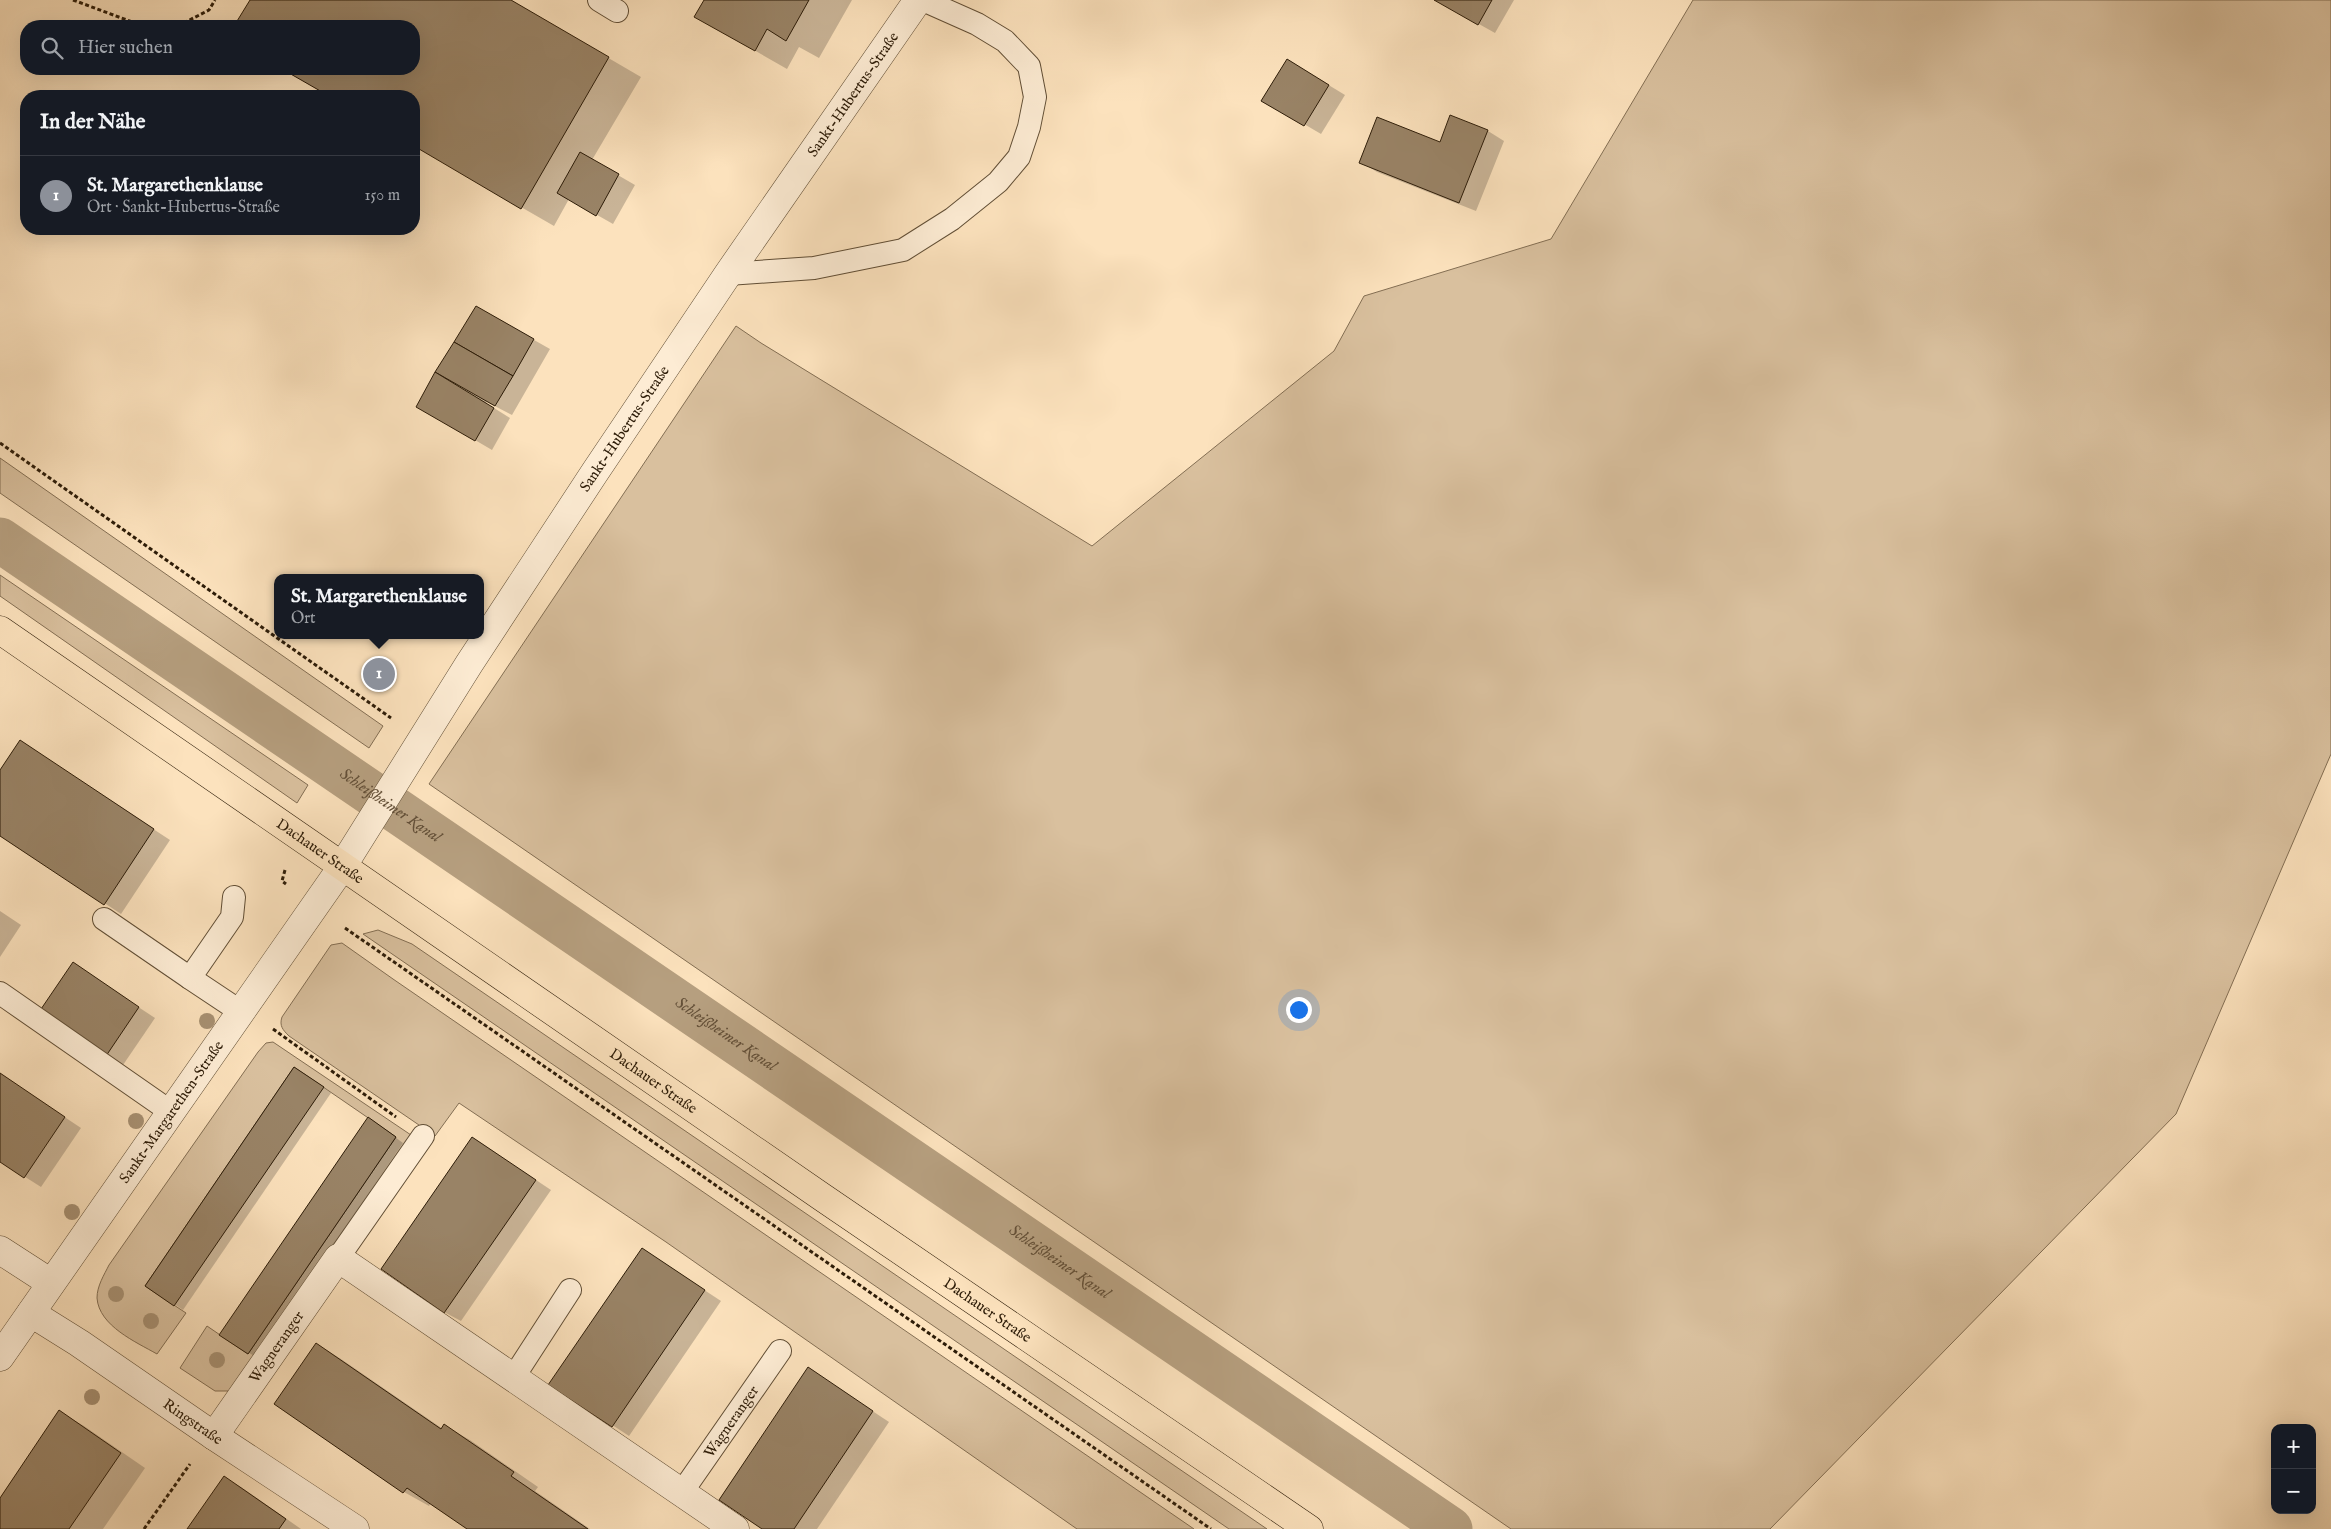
<!DOCTYPE html>
<html lang="de">
<meta charset="utf-8">
<style>
:root{--surface:#171b24;--page:#20242c;--text:#f1f3f6;--muted:#9ea1a6;--line:#363941;--accent:#8c9099}
body{margin:0;font-family:"IM FELL English",serif;background:var(--page);color:var(--text)}
.controls{position:absolute;right:15px;bottom:15px;display:grid;overflow:hidden;border-radius:10px;box-shadow:0 5px 20px #0002}
.controls button{width:45px;height:45px;display:grid;place-items:center;padding:0;border:0;border-bottom:1px solid var(--line);background:var(--surface);color:var(--text);font:25px sans-serif}
.you{position:absolute;left:1298px;top:1009px;width:18px;height:18px;margin:-12px;border:4px solid #fff;border-radius:50%;background:#1a73e8;box-shadow:0 0 0 8px #1a73e833}
.badge{display:grid;place-items:center;width:32px;height:32px;border-radius:50%;background:var(--accent);color:#fff;font-size:16px;font-weight:700}
.pin{position:absolute;translate:-50% -50%;border:2px solid #fff;box-shadow:0 1px 5px #0006}
.popup{position:absolute;left:274px;top:574px;width:210px;height:65px;box-sizing:border-box;display:grid;place-content:center;border-radius:10px;background:var(--surface);filter:drop-shadow(0 1px 4px #0005);font-size:16px;white-space:nowrap;color:var(--muted)}
.popup b{font-size:19px;color:var(--text)}
.popup::after{content:'';position:absolute;left:50%;top:100%;margin-left:-10px;border:10px solid transparent;border-top-color:var(--surface)}
.list{margin:0;padding:0;list-style:none}
h2{display:flex;justify-content:space-between;align-items:center;height:65px;margin:0;padding:0 20px;font-size:21px}
h2 small{font-size:16px;font-weight:400;color:var(--muted)}
.list li{display:grid;grid-template-columns:32px 1fr auto;gap:15px;align-items:center;box-sizing:border-box;height:80px;padding:0 20px;border-top:1px solid var(--line)}
.list b{display:block;font-size:19px;white-space:nowrap}
.list p{margin:0;font-size:16px;white-space:nowrap;color:var(--muted)}
.list em{font-size:16px;font-style:normal;color:var(--muted)}
.icon{flex:none;width:28px;height:28px;fill:none;stroke:currentColor;stroke-width:2;stroke-linecap:round;stroke-linejoin:round}
.map{position:relative;flex:none;width:2331px;height:1529px;overflow:hidden}
.search{position:absolute;background:var(--surface);box-shadow:0 5px 20px #0002;left:20px;top:20px;width:400px;height:55px;display:flex;align-items:center;gap:12px;box-sizing:border-box;padding:0 18px;border-radius:20px;color:var(--muted);font-size:19px}
.panel{position:absolute;background:var(--surface);box-shadow:0 5px 20px #0002;left:20px;top:90px;width:400px;height:145px;border-radius:20px}
.map>svg:first-child{display:block}
.green{fill:#d9c09e;stroke:#836e53}
.shadow{fill:#0003}
.lines{fill:none;stroke-linecap:round;stroke-linejoin:round}
.canal{stroke:#b69f7f;stroke-width:45}
.building{fill:#998366;stroke:#2d1c08}
.service-casing{stroke:#614e35;stroke-width:24}
.minor-casing{stroke:#614e35;stroke-width:29}
.primary-casing{stroke:#2d1c08;stroke-width:29}
.path{stroke:#2d1c08;stroke-width:3;stroke-dasharray:4 2.5;stroke-linecap:butt}
.service{stroke:#fdecd4;stroke-width:22}
.minor{stroke:#fdecd4;stroke-width:28}
.primary{stroke:#fce2bd;stroke-width:28}
.tree{fill:#a79072}
.labels{text-anchor:middle;dominant-baseline:central;stroke-width:4;stroke-linejoin:round;paint-order:stroke}
.street-label{font-size:15px;fill:#2d1c08;stroke:#fdecd4}
.water-label{font-size:16px;font-style:italic;fill:#645038;stroke:#fdecd4}
</style>
<div class="map">
<svg width="2331" height="1529" viewBox="0 0 2331 1529">
<rect width="100%" height="100%" fill="#fce2bd"/>
<filter id="stains"><feTurbulence type="fractalNoise" baseFrequency=".004" numOctaves="4"/><feColorMatrix values="0 0 0 0 .2 0 0 0 0 .09 0 0 0 0 .02 0 0 0 .5 -.17"/></filter>
<radialGradient id="worn" r=".72"><stop offset=".6" stop-color="#630" stop-opacity="0"/><stop offset="1" stop-color="#630" stop-opacity=".3"/></radialGradient>
<g class="green">
<path d="M1693 0H2331V754L2176 1114 1770 1529H1511L429 784 736 326 761 343 1092 546 1334 351 1364 296 1551 239Z"/>
<path d="M0 458 383 726 369 748 0 493Z"/>
<path d="M0 575 308 785 297 803 0 596Z"/>
<path d="M378 930 412 944 1267 1529H1229L363 934Z"/>
<path d="M342 943 393 979 1194 1529H1077L666 1242 459 1103 435 1136 289 1036C283 1030 279 1026 282 1017L331 945Z"/>
<path d="M273 1042 411 1135 234 1391H215L180 1368 207 1326 248 1354 396 1137 294 1067 145 1286 186 1313 157 1354C136 1342 99 1326 97 1298 97 1286 104 1275 109 1265L258 1052 266 1043Z"/>
</g>
<g class="shadow">
<path d="M251 0H509L641 77 592 160 635 185 613 224 569 199 554 226 414 145V96H331L284 69H414V26H236Z"/>
<path d="M706 0H852L819 58 799 47 787 69 696 17Z"/>
<path d="M1436 0H1514L1495 33Z"/>
<path d="M1304 70 1345 95 1321 134 1263 100Z"/>
<path d="M1488 131 1504 141 1476 211 1377 172 1361 162Z"/>
<path d="M476 307 550 349 512 415 487 402 486 403 510 418 492 450 417 406Z"/>
<path d="M20 742 170 840 121 914 0 834V773Z"/>
<path d="M0 911 21 925 0 957Z"/>
<path d="M73 964 155 1018 123 1065 106 1055Z"/>
<path d="M303 1073 331 1093 183 1310 147 1286Z"/>
<path d="M0 1074 81 1128 41 1187 0 1161Z"/>
<path d="M376 1123 403 1143 257 1358 221 1335Z"/>
<path d="M473 1138 551 1190 461 1321 444 1312Z"/>
<path d="M642 1249 721 1301 629 1436 550 1384Z"/>
<path d="M317 1344 341 1359 443 1429 445 1426 470 1440 538 1487 535 1491 590 1529H469L431 1503 429 1506 404 1492 276 1403Z"/>
<path d="M809 1369 889 1422 817 1529H764Z"/>
<path d="M60 1412 84 1426 145 1468 103 1529H0V1500Z"/>
<path d="M224 1478 241 1487 301 1529H189Z"/>
</g>
<g class="lines">
<path class="canal" id="s1" d="M0 540 1450 1529"/>
</g>
<g class="building">
<path d="M250 0H511L609 57 521 209 414 146V96H329L282 69H414V26H234Z"/>
<path d="M704 0H809L786 41 767 29 755 51 694 17Z"/>
<path d="M1434 0H1492L1478 25Z"/>
<path d="M1287 59 1329 85 1304 126 1261 101Z"/>
<path d="M1450 115 1488 130 1459 203 1359 163 1377 117 1440 142Z"/>
<path d="M580 152 619 174 596 216 557 193Z"/>
<path d="M476 306 534 339 513 376 454 342Z"/>
<path d="M454 342 513 376 495 406 435 372Z"/>
<path d="M435 372 494 408 475 441 416 407Z"/>
<path d="M20 740 154 829 104 905 0 836V770Z"/>
<path d="M73 962 139 1007 106 1056 39 1012Z"/>
<path d="M294 1067 324 1087 174 1306 145 1286Z"/>
<path d="M0 1073 65 1117 24 1178 0 1162Z"/>
<path d="M368 1117 396 1137 248 1354 219 1335Z"/>
<path d="M472 1137 536 1180 444 1313 381 1269Z"/>
<path d="M642 1248 705 1290 612 1427 548 1385Z"/>
<path d="M316 1343 441 1429 444 1424 514 1472 511 1476 588 1529H467L407 1488 403 1493 274 1404Z"/>
<path d="M808 1367 873 1411 794 1529H762L719 1500Z"/>
<path d="M59 1410 121 1453 69 1529H0V1498Z"/>
<path d="M224 1476 286 1519 279 1529H187Z"/>
</g>
<g class="lines">
<defs>
<g id="service">
<path d="M599 0 617 11"/>
<path d="M728 274 814 268 903 250 952 219 998 182 1019 157 1029 127 1035 97 1029 66 1005 41 977 24 923 0"/>
<path d="M234 897 232 917 190 978 241 1012"/>
<path d="M104 919 190 978"/>
<path d="M0 993 171 1112"/>
<path d="M338 1258 423 1136"/>
<path d="M513 1378 570 1290"/>
<path id="s2" d="M682 1492 780 1351"/>
</g>
<g id="minor">
<path d="M0 1250 51 1283"/>
<path id="s3" d="M31 1313 79 1343 214 1436 355 1529"/>
<path id="s4" d="M0 1357 342 867 469 664 595 472 728 274 918 0"/>
<path id="s5" d="M214 1436 338 1258 735 1529"/>
</g>
<g id="primary">
<path id="s6" d="M0 630 822 1197 1309 1529"/>
</g>
</defs>
<use href="#service" class="service-casing"/>
<use href="#minor" class="minor-casing"/>
<use href="#primary" class="primary-casing"/>
<g class="path">
<path d="M73 0 143 26"/>
<path d="M178 26 209 10 215 0"/>
<path d="M0 443 391 718"/>
<path d="M285 870 282 881 286 884"/>
<path d="M345 928 1211 1529"/>
<path d="M273 1029 396 1117"/>
<path d="M144 1529 190 1464"/>
</g>
<use href="#service" class="service"/>
<use href="#minor" class="minor"/>
<use href="#primary" class="primary"/>
</g>
<g class="tree">
<circle cx="207" cy="1021" r="8"/>
<circle cx="136" cy="1121" r="8"/>
<circle cx="72" cy="1212" r="8"/>
<circle cx="116" cy="1294" r="8"/>
<circle cx="151" cy="1321" r="8"/>
<circle cx="217" cy="1360" r="8"/>
<circle cx="92" cy="1397" r="8"/>
</g>
<g class="labels">
<g class="street-label">
<text stroke="none"><textPath href="#s4" startOffset="1524">Sankt-Hubertus-Straße</textPath></text>
<text stroke="none"><textPath href="#s4" startOffset="1119">Sankt-Hubertus-Straße</textPath></text>
<text stroke="none"><textPath href="#s6" startOffset="389">Dachauer Straße</textPath></text>
<text stroke="none"><textPath href="#s6" startOffset="794">Dachauer Straße</textPath></text>
<text stroke="none"><textPath href="#s4" startOffset="299">Sankt-Margarethen-Straße</textPath></text>
<text stroke="none"><textPath href="#s6" startOffset="1199">Dachauer Straße</textPath></text>
<text stroke="none"><textPath href="#s5" startOffset="109">Wagneranger</textPath></text>
<text stroke="none"><textPath href="#s3" startOffset="195">Ringstraße</textPath></text>
<text stroke="none"><textPath href="#s2" startOffset="86">Wagneranger</textPath></text>
</g>
<g class="water-label">
<text stroke="none"><textPath href="#s1" startOffset="472">Schleißheimer Kanal</textPath></text>
<text stroke="none"><textPath href="#s1" startOffset="878">Schleißheimer Kanal</textPath></text>
<text stroke="none"><textPath href="#s1" startOffset="1282">Schleißheimer Kanal</textPath></text>
</g>
</g>
<rect width="100%" height="100%" filter="url(#stains)"/>
<rect width="100%" height="100%" fill="url(#worn)"/>
</svg>
<div class="controls">
<button>+</button>
<button>−</button>
</div>
<div class="you"></div>
<div class="pin badge" style="left:379px;top:674px">1</div>
<div class="popup"><b>St. Margarethenklause</b>Ort</div>
<div class="search"><svg class="icon" aria-label="search" viewBox="0 0 24 24"><circle cx="10" cy="10" r="6"/><path d="M15 15l6 6"/></svg>Hier suchen</div>
<section class="panel">
<h2>In der Nähe<small></small></h2>
<ul class="list">
<li><span class="badge">1</span><div><b>St. Margarethenklause</b><p>Ort · Sankt-Hubertus-Straße</p></div><em>150 m</em></li>
</ul>
</section>
</div>
